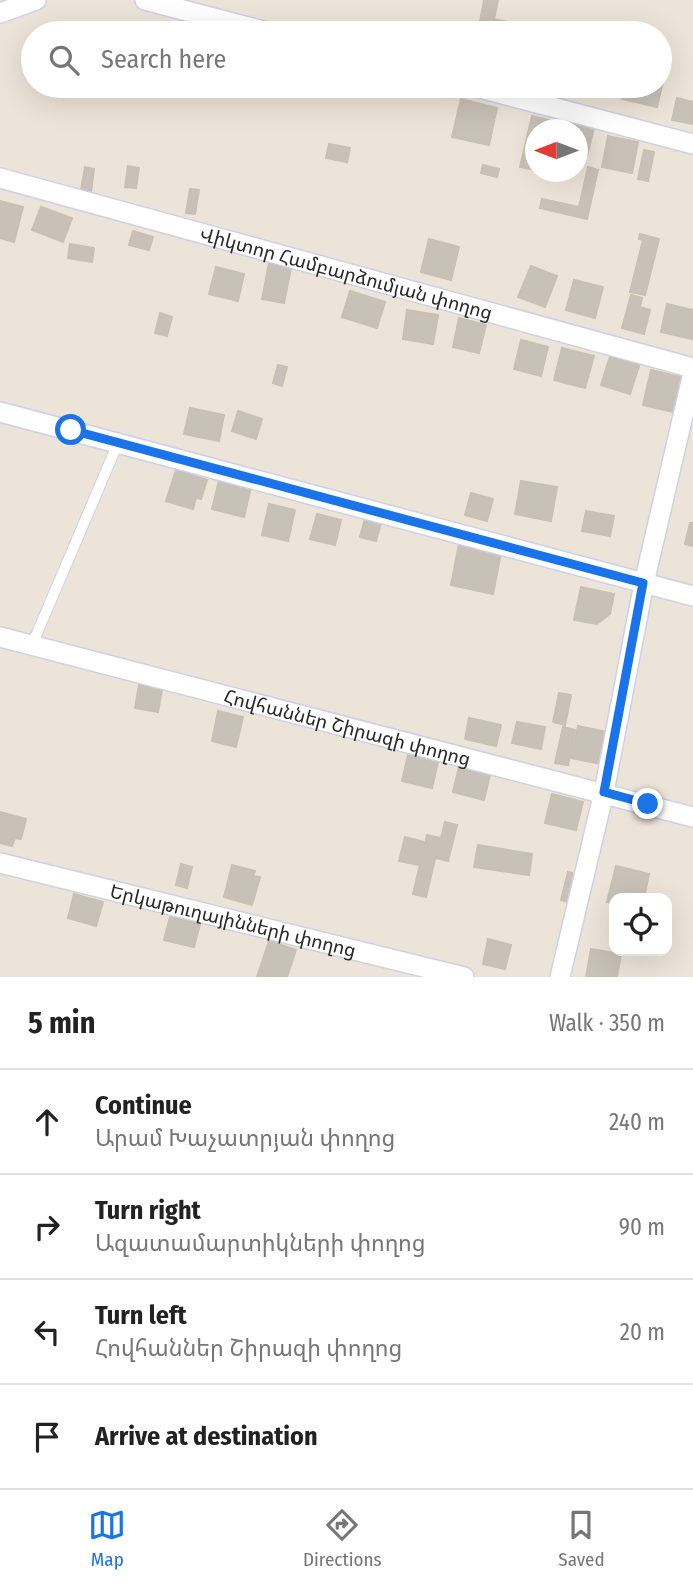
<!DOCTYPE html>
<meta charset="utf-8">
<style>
:root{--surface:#fff;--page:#f2f2f2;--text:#222;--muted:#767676;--line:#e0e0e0;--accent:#1a73e8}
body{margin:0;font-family:"Fira Sans Condensed","Noto Sans Armenian",sans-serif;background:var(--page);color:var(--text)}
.controls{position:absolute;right:21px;bottom:21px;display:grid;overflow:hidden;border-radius:14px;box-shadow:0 7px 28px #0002}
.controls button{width:63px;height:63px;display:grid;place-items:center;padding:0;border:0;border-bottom:2px solid var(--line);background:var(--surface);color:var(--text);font:35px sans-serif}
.compass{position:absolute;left:525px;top:119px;width:63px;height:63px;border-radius:50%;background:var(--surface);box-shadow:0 7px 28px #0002;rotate:270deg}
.stop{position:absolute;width:21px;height:21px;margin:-16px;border:5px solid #1a73e8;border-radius:50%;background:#fff}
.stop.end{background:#1a73e8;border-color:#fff;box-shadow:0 2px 7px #0008}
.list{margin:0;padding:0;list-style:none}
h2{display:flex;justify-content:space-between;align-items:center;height:91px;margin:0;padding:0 28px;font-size:30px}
h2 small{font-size:23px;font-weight:400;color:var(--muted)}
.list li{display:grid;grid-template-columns:46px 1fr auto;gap:21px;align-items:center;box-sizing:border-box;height:105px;padding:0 28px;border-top:2px solid var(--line)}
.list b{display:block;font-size:26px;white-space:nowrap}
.list p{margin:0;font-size:23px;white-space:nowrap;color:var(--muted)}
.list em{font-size:23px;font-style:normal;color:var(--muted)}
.icon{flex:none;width:38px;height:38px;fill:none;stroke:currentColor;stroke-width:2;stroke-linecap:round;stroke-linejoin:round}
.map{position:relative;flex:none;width:693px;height:977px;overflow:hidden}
.search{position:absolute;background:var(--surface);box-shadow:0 7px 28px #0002;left:21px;right:21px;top:21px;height:77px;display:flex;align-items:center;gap:18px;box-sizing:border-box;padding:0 24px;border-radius:38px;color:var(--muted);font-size:26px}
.sheet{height:511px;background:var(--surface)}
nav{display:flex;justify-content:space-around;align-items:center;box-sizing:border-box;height:98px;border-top:2px solid var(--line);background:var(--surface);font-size:19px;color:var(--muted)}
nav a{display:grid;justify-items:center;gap:4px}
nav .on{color:var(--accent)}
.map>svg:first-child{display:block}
.building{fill:#c7c1b8;stroke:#c8c1b2;stroke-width:2}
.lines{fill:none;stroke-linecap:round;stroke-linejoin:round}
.service-casing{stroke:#ced1e3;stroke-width:12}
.minor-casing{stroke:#ced1e3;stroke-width:22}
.service{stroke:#fff;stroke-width:10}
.minor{stroke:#fff;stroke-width:19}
.route{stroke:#1a73e8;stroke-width:9}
.labels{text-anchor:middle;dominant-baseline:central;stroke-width:7;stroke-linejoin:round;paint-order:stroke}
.street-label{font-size:19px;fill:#282828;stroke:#fff}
</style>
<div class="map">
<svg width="693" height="977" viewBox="0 0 693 977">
<rect width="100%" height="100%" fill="#ece4d8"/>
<g class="building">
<path d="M484 0H498L494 19 481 17Z"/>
<path d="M481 17 519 24 517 33H477Z"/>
<path d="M660 72 665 73 657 107 622 99 625 86H660Z"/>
<path d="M677 98 693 102V124L672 120Z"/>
<path d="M461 99 497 108 489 145 452 137Z"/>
<path d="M532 116 552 121 550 130H536V170L520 167Z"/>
<path d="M565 121 594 128 587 156 578 153V130H563Z"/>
<path d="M608 136 638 142 632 173 602 167Z"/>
<path d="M329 144 350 148 347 162 326 158Z"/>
<path d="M644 150 654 152 648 181 638 179Z"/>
<path d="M483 165 499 169 497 177 481 173Z"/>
<path d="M128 166 139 168 136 188 125 187Z"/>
<path d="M85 167 94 169 91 192 81 190Z"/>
<path d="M588 167 598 170 587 219 540 208 542 199 579 207Z"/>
<path d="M190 189 199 190 195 214 186 213Z"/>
<path d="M0 201 23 207 14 242 0 238Z"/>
<path d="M41 207 72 218 63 242 32 230Z"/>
<path d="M133 231 153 237 149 250 129 245Z"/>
<path d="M640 234 659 239 645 295 630 292 643 240 639 239Z"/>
<path d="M429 239 459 247 451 280 421 272Z"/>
<path d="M70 244 94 248 92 262 68 258Z"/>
<path d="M269 263 291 268 284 303 262 299Z"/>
<path d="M531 266 557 276 545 307 518 297Z"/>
<path d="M216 267 244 274 238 301 209 294Z"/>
<path d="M574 280 603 287 595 318 566 310Z"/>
<path d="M350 291 385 302 377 328 342 317Z"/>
<path d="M631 295 642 298 640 307 650 310 644 334 622 328Z"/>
<path d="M667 304 693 310 692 339 661 332Z"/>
<path d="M407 310 438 315 433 344 403 339Z"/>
<path d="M160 313 172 317 167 336 155 333Z"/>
<path d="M459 318 486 325 479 353 453 347Z"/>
<path d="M521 340 548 347 541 376 514 369Z"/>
<path d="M562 348 594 356 585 388 554 380Z"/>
<path d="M611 353 640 363 630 394 601 385Z"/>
<path d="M278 365 287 367 282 386 273 383Z"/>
<path d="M651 370 681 377 673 412 643 405Z"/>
<path d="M190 408 224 415 219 441 184 434Z"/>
<path d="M238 411 262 419 256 439 232 431Z"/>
<path d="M176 470 207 480 201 499 196 498 193 509 166 501Z"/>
<path d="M220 476 252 483 244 517 212 509Z"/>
<path d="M521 481 557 487 551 521 515 514Z"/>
<path d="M471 493 493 499 487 521 465 515Z"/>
<path d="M269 504 295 510 288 541 262 535Z"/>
<path d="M586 511 614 516 610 536 582 531Z"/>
<path d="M317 514 341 520 335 545 310 539Z"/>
<path d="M366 515 382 520 376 541 360 537Z"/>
<path d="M690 523H693V546L685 544Z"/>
<path d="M459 544 501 553 493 594 451 585Z"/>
<path d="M581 587 614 594 610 614 597 624 574 620Z"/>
<path d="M140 680 163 684 158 712 135 708Z"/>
<path d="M559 693 571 695 565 725 553 722Z"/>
<path d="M218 711 243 717 236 747 212 741Z"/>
<path d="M469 718 501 725 496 746 465 739Z"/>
<path d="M517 722 545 727 541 749 512 743Z"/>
<path d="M578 726 612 733 606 765 571 758Z"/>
<path d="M563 727 575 730 568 765 555 763Z"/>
<path d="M409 751 439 758 432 788 402 781Z"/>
<path d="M459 767 490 775 484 800 453 792Z"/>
<path d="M552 794 583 802 576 830 545 823Z"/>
<path d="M0 812 26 819 21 839 15 838 12 846 0 843Z"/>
<path d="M445 822 457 825 448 861 436 858Z"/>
<path d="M427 835 440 838 426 897 413 894Z"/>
<path d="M405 837 424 842 419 865 399 861Z"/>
<path d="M478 845 532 854 529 875 474 867Z"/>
<path d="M181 864 192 867 187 888 176 885Z"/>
<path d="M232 865 255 871 253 876 260 877 252 905 224 897Z"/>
<path d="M616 866 649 874 644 898H614V904L607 902Z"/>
<path d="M568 872 581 875 574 903 561 900Z"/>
<path d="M74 894 103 902 96 926 68 918Z"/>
<path d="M170 917 200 924 194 947 164 940Z"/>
<path d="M488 939 511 945 505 969 483 964Z"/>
<path d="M269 941 296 950 287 977H257Z"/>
<path d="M591 949 621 954 617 977H586Z"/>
</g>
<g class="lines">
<defs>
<path id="service" d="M32 645 118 443"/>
<g id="minor">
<path d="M145 0 271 33"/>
<path d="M0 13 36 0"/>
<path d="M472 86 693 144"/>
<path id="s1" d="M0 178 693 368"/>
<path d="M0 412 693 596"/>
<path id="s2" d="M0 637 693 817"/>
<path id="s3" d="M0 863 464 977"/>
<path d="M560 977 604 792 644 583 693 373"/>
</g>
</defs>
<use href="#service" class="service-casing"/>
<use href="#minor" class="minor-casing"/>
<use href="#service" class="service"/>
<use href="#minor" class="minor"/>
</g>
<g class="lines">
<path class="route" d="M71 430 643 583 604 792 648 804"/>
</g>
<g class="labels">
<g class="street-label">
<text stroke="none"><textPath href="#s1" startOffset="359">Վիկտոր Համբարձումյան փողոց</textPath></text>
<text stroke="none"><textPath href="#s2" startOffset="359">Հովհաններ Շիրազի փողոց</textPath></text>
<text stroke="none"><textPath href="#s3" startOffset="240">Երկաթուղայինների փողոց</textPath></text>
</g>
</g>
</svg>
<div class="controls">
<button><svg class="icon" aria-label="locate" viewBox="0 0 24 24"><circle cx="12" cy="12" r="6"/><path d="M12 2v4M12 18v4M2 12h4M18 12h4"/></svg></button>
</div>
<svg class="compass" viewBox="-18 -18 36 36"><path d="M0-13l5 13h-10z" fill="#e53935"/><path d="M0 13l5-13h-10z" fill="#767676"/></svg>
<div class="stop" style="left:71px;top:430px"></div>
<div class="stop end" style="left:648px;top:804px"></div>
<div class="search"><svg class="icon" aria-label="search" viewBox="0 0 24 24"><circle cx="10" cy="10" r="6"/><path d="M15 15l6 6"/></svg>Search here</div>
</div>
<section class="sheet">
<h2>5 min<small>Walk · 350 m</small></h2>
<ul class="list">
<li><svg class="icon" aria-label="ahead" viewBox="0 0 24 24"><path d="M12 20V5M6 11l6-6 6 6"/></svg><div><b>Continue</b><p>Արամ Խաչատրյան փողոց</p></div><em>240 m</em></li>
<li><svg class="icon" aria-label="right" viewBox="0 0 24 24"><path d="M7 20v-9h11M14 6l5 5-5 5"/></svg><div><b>Turn right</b><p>Ազատամարտիկների փողոց</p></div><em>90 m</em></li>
<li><svg class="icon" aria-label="left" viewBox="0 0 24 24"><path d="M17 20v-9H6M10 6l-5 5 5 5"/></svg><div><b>Turn left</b><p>Հովհաններ Շիրազի փողոց</p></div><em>20 m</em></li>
<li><svg class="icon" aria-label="arrive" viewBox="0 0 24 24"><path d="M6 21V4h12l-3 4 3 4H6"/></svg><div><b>Arrive at destination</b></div></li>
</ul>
</section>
<nav>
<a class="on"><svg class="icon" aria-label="map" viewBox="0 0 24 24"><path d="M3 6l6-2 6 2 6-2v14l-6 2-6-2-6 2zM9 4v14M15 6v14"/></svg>Map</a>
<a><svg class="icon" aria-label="directions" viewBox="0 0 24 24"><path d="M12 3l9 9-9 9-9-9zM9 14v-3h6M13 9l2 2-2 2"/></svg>Directions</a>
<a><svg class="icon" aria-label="saved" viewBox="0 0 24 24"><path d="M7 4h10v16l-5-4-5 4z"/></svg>Saved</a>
</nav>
